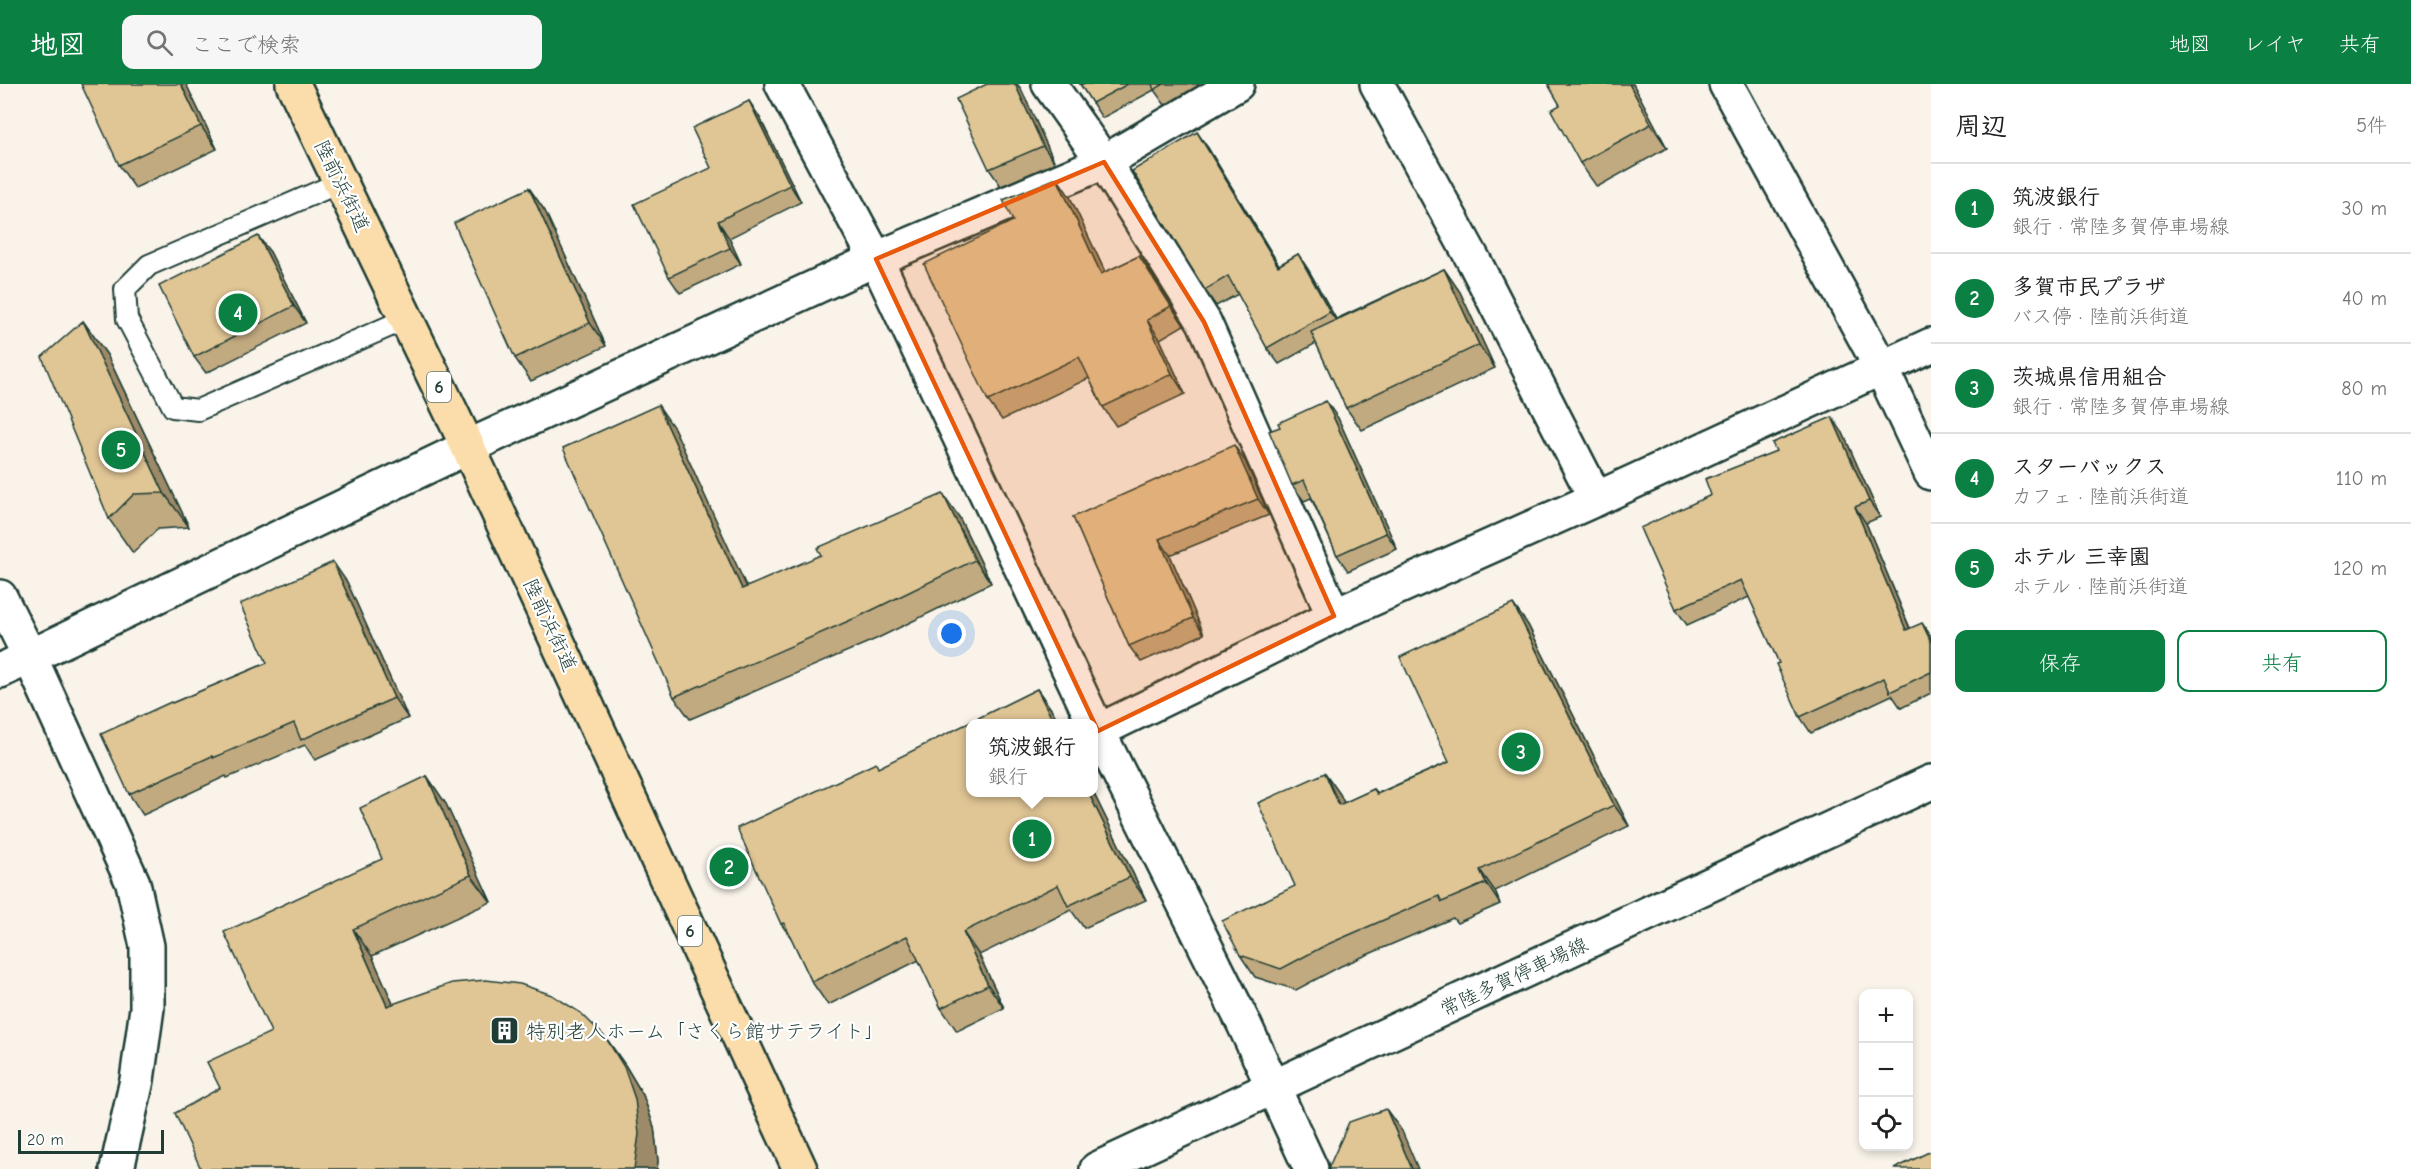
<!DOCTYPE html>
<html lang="ja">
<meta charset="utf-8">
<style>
:root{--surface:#fff;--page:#f6f6f6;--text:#202124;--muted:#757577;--line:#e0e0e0;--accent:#0b8043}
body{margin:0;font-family:"Comic Neue","Klee One",sans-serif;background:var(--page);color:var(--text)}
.controls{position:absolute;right:18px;bottom:18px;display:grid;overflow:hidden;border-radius:12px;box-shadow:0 3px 9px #0003}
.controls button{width:54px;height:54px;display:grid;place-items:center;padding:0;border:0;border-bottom:2px solid var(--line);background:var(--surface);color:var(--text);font:30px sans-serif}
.scale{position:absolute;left:18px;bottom:15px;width:146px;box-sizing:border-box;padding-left:6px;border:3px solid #1f3d34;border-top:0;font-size:16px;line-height:21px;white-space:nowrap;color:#1f3d34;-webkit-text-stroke:4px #fff;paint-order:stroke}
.you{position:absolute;left:952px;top:550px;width:21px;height:21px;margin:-15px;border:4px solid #fff;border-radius:50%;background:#1a73e8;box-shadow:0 0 0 9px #1a73e833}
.badge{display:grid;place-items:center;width:39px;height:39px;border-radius:50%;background:var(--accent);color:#fff;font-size:20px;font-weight:700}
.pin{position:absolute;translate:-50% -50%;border:3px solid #fff;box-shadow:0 2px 6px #0006}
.popup{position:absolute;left:966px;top:635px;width:132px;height:78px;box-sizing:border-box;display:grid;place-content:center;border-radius:12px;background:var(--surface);filter:drop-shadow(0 2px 4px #0005);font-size:20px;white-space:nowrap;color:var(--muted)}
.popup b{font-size:22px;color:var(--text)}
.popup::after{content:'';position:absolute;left:50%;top:100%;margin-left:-12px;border:12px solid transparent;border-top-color:var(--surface)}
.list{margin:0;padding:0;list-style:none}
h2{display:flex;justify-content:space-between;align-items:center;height:78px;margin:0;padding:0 24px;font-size:26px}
h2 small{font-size:20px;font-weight:400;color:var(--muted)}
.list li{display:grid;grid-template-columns:39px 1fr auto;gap:18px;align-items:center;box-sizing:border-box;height:90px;padding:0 24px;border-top:2px solid var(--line)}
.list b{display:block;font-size:22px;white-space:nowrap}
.list p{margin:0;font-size:20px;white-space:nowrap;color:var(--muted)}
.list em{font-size:20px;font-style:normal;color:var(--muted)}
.actions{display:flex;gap:12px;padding:18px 24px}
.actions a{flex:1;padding:14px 0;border:2px solid var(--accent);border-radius:12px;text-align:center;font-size:21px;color:var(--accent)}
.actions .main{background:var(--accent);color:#fff}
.icon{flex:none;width:33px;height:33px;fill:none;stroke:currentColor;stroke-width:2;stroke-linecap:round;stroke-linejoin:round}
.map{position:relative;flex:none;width:1931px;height:1085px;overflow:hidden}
header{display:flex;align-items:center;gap:36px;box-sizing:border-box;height:84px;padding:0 30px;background:var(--accent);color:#fff}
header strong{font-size:28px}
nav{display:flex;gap:33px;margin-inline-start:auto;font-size:21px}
.search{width:420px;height:54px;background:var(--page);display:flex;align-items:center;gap:15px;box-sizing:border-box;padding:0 21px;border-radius:12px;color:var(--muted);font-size:22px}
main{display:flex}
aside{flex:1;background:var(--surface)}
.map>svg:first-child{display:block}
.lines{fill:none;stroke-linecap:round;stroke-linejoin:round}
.lane-casing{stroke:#1f3d34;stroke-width:24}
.street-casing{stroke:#1f3d34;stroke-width:38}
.secondary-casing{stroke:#1f3d34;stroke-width:38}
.highway-casing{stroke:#1f3d34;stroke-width:38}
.lane{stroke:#fff;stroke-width:20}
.street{stroke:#fff;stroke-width:33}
.secondary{stroke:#fff;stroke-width:33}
.highway{stroke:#fbddab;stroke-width:33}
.wall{fill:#c1a980;stroke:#1f3d34;stroke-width:1.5}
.shaded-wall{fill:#9d8a68;stroke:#1f3d34;stroke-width:1.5}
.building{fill:#e0c595;stroke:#1f3d34;stroke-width:1.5}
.marked{fill:#e8590c;fill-opacity:0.2;stroke:#e8590c;stroke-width:4.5;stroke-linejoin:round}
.labels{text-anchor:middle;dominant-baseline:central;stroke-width:4.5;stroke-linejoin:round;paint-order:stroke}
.shield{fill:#fff;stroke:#627771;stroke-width:1.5}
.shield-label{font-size:18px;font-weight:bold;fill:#1f3d34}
.street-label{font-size:20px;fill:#1f3d34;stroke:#fff}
.poi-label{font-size:20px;fill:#1f3d34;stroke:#fff;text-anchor:start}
</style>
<header>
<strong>地図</strong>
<div class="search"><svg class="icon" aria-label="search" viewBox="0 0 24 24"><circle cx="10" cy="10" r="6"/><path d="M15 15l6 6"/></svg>ここで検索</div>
<nav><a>地図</a><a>レイヤ</a><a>共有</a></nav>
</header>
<main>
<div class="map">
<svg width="1931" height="1085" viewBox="0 0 1931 1085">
<rect width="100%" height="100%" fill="#f9f3ea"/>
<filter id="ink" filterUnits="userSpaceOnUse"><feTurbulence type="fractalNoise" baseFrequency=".0167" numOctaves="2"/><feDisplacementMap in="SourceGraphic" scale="12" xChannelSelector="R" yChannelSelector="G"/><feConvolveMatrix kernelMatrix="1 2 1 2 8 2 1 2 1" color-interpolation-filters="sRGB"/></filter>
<g filter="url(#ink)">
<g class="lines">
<defs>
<path id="lane" d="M341 98 149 181 125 205 127 235 173 323 198 326 406 235"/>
<g id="street">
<path d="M1049 0 1104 78 1204 238 1334 532"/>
<path d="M1377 0 1475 179 1596 415"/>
<path d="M1726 0 1881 283 1931 389"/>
<path d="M0 513 30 573 133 799 147 862V924L137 996 117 1085"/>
<path d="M0 587 468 363 876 175 1104 78 1237 0"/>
<path d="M1098 647 1334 532 1596 415 1931 261"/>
</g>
<g id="secondary">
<path d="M782 0 876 175 1098 647 1244 940 1311 1085"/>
<path d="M1097 1085 1931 698"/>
</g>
<path id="highway" d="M293 0 468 363 800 1085"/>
</defs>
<use href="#lane" class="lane-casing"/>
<use href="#street" class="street-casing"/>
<use href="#secondary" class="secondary-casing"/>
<use href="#highway" class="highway-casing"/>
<use href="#lane" class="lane"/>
<use href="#street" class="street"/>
<use href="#secondary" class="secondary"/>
<use href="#highway" class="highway"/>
</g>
<g class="wall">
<path d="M186 0 217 65 135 104 119 81Z"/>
<path d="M987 0H1017L1021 5 1055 79 1001 102 989 85Z"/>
<path d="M1080 0H1198L1199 1 1165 21 1154 6 1102 34Z"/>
<path d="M1548 0H1633L1667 64 1597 103 1580 79 1560 21Z"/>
<path d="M749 17 760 34 801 118 729 154 741 180 680 209 669 193 711 84Z"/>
<path d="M1208 64 1279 181 1298 170 1309 187 1336 235 1444 185 1460 208 1495 284 1362 346 1346 324 1316 259 1279 280 1267 264 1238 210 1216 222 1205 206Z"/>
<path d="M1057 94 1070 113 1105 188 1139 172 1153 192 1184 241 1160 255 1185 310 1116 342 1103 323 1089 294 1002 336 988 317 1013 137Z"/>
<path d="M529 104 545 127 606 262 531 297 515 274Z"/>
<path d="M270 168 306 239 206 289 194 273Z"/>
<path d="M83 237 107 271 189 443 158 445 133 469 109 435Z"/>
<path d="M1338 334 1397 465 1348 487 1337 471 1311 414 1304 417 1292 401Z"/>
<path d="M674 344 746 503 959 433 991 499 876 555 690 635 674 613Z"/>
<path d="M1843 349 1880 433 1866 439 1910 544 1931 552V609L1901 624 1892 611 1811 649 1800 633 1779 579 1749 513 1687 541 1676 525 1711 411Z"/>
<path d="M1245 377 1269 431 1170 471 1204 550 1141 578 1129 562 1073 433Z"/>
<path d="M347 498 408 634 315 676 305 661 227 694 226 692 143 731 129 710 172 619 267 579Z"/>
<path d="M1528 541 1629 742 1495 807 1500 820 1457 839 1453 834 1341 882 1296 906 1255 893 1240 871 1295 802 1325 689 1340 710 1344 719 1374 705 1378 709 1449 678Z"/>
<path d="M1037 605 1053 628 1059 639H970L1093 708 1146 816 1084 844 1071 826 979 871 1004 924 957 947 941 924 919 876 828 921 812 898 792 855 781 840 879 684Z"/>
<path d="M427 692 446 720 491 818 372 872 393 920 606 954 625 981 643 1011 654 1043 658 1077 657 1085H201L220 1004 271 948 382 775Z"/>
</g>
<g class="shaded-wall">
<path d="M181 0H186L217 65 201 42Z"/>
<path d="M1015 0H1017L1021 5 1055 79 1043 62Z"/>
<path d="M1629 0H1633L1667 64 1651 40Z"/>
<path d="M749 17 760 34 801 118 790 101Z"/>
<path d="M1197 48 1208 64 1289 198 1278 182Z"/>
<path d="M1057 94 1070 113 1115 209 1101 190Z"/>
<path d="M529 104 545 127 606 262 590 239Z"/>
<path d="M718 137 729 154 741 180 730 164Z"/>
<path d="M258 152 270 168 306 239 294 222Z"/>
<path d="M1298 170 1309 187 1341 244 1330 228Z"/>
<path d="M1139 172 1153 192 1184 241 1171 222Z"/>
<path d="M1444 185 1460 208 1495 284 1479 261Z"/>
<path d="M1147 236 1160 255 1185 310 1172 290Z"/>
<path d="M83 237 107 271 189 443 164 409Z"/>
<path d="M1326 317 1338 334 1397 465 1386 449Z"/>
<path d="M658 321 674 344 758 528 742 505Z"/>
<path d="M1832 333 1843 349 1880 433 1869 417Z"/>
<path d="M1234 361 1245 377 1269 431 1258 415Z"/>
<path d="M943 410 959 433 991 499 975 476Z"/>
<path d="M1855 423 1866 439 1917 562 1906 546Z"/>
<path d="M1159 455 1170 471 1204 550 1193 534Z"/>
<path d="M333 478 347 498 408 634 394 614Z"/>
<path d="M1513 520 1528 541 1629 742 1614 721Z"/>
<path d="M1922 539 1931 552V558Z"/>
<path d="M1037 605 1053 628 1059 639H1054Z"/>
<path d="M1325 689 1340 710 1354 742 1339 721Z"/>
<path d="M427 692 446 720 491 818 471 791Z"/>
<path d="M1088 708H1093L1146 816 1130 793Z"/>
<path d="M1480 786 1495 807 1500 820 1486 799Z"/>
<path d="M353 845 372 872 406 949 387 922Z"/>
<path d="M963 848 979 871 1004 924 988 901Z"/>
<path d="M606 954 625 981 643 1011 654 1043 658 1077 657 1085H634Z"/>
<path d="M1386 1025 1402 1047 1418 1085H1412Z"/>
</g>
<g class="building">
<path d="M81 0H181L201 42 119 81Z"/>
<path d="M987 0H1015L1043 62 989 85 956 15Z"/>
<path d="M1080 0H1128L1092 19Z"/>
<path d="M1152 0H1164L1154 6Z"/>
<path d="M1548 0H1629L1651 40 1580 79 1551 26 1560 21Z"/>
<path d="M749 17 790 101 718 137 730 164 669 193 634 120 711 84 692 44Z"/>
<path d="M1197 48 1278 182 1298 170 1330 228 1267 264 1228 192 1205 206 1132 87Z"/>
<path d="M1057 94 1101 190 1139 172 1171 222 1147 236 1172 290 1103 323 1079 273 988 317 924 180 1013 137 1003 116Z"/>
<path d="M529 104 590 239 515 274 454 139Z"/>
<path d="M258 152 294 222 194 273 159 202Z"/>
<path d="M1444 185 1479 261 1346 324 1311 248Z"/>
<path d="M83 237 164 409 134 410 109 435 42 273Z"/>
<path d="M1326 317 1386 449 1337 471 1304 396 1292 401 1269 347 1280 343 1278 339Z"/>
<path d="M658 321 742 505 821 471 817 464 943 410 975 476 860 532 674 613 563 364Z"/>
<path d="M1832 333 1869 417 1855 423 1906 546 1922 539 1931 558V588L1890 608 1884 594 1800 633 1776 580 1779 579 1741 496 1676 525 1640 444 1711 411 1705 395 1776 367 1772 359Z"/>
<path d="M1234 361 1258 415 1159 455 1193 534 1129 562 1073 433Z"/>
<path d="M333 478 394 614 301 656 294 639 213 674 212 672 129 710 101 650 171 618 172 619 267 579 240 520Z"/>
<path d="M1513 520 1614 721 1480 786 1486 799 1442 818 1439 812 1326 861 1281 885 1240 871 1222 837 1295 802 1258 719 1325 689 1339 721 1374 705 1377 710 1449 678 1400 573Z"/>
<path d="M1037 605 1054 639H970V708H1088L1130 793 1068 822 1058 801 963 848 988 901 941 924 907 852 812 898 784 839 781 840 737 744 876 679 878 684Z"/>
<path d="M427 692 471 791 353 845 387 922 452 899 486 896 520 900 552 911 581 929 606 954 624 983 635 1015 639 1050 634 1085H201L175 1029 220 1004 207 978 271 948 224 848 382 775 360 724Z"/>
<path d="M1386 1025 1412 1085H1328L1349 1038Z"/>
<path d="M1931 1067V1085H1894Z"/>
</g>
</g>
<path class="marked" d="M1104 78 1204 238 1334 532 1098 647 876 175Z"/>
<defs>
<symbol id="building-square" viewBox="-11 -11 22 22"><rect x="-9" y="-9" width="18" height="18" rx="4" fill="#1f3d34" stroke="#fff"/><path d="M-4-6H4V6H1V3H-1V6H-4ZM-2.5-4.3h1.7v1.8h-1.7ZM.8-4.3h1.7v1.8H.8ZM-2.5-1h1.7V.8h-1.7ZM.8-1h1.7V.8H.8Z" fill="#fff"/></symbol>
</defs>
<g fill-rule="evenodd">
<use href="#building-square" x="488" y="930" width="33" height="33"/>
</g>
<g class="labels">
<g class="shield">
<rect x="427" y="288" width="24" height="30" rx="4.5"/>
<rect x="678" y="832" width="24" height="30" rx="4.5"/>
</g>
<g class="shield-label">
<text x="439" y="303">6</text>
<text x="690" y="847">6</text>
</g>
<g class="street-label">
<text transform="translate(342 102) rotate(64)">陸前浜街道</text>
<text transform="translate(550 541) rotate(65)">陸前浜街道</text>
<text transform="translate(1514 893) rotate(-25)">常陸多賀停車場線</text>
</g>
<g class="poi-label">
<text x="526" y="947">特別老人ホーム「さくら館サテライト」</text>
</g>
</g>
</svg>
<div class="controls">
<button>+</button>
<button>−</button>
<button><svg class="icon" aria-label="locate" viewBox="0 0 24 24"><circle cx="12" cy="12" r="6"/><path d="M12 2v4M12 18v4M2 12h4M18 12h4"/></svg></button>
</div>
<div class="scale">20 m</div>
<div class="you"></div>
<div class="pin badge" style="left:1032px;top:755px">1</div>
<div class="popup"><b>筑波銀行</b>銀行</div>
<div class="pin badge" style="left:729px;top:783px">2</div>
<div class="pin badge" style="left:1521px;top:668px">3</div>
<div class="pin badge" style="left:238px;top:229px">4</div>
<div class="pin badge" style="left:121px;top:366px">5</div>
</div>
<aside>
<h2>周辺<small>5件</small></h2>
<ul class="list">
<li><span class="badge">1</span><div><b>筑波銀行</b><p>銀行 · 常陸多賀停車場線</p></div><em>30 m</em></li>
<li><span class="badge">2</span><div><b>多賀市民プラザ</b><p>バス停 · 陸前浜街道</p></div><em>40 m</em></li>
<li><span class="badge">3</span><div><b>茨城県信用組合</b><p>銀行 · 常陸多賀停車場線</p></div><em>80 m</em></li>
<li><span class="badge">4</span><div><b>スターバックス</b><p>カフェ · 陸前浜街道</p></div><em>110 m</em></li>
<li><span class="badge">5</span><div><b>ホテル 三幸園</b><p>ホテル · 陸前浜街道</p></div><em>120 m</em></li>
</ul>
<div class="actions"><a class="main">保存</a><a>共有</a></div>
</aside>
</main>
